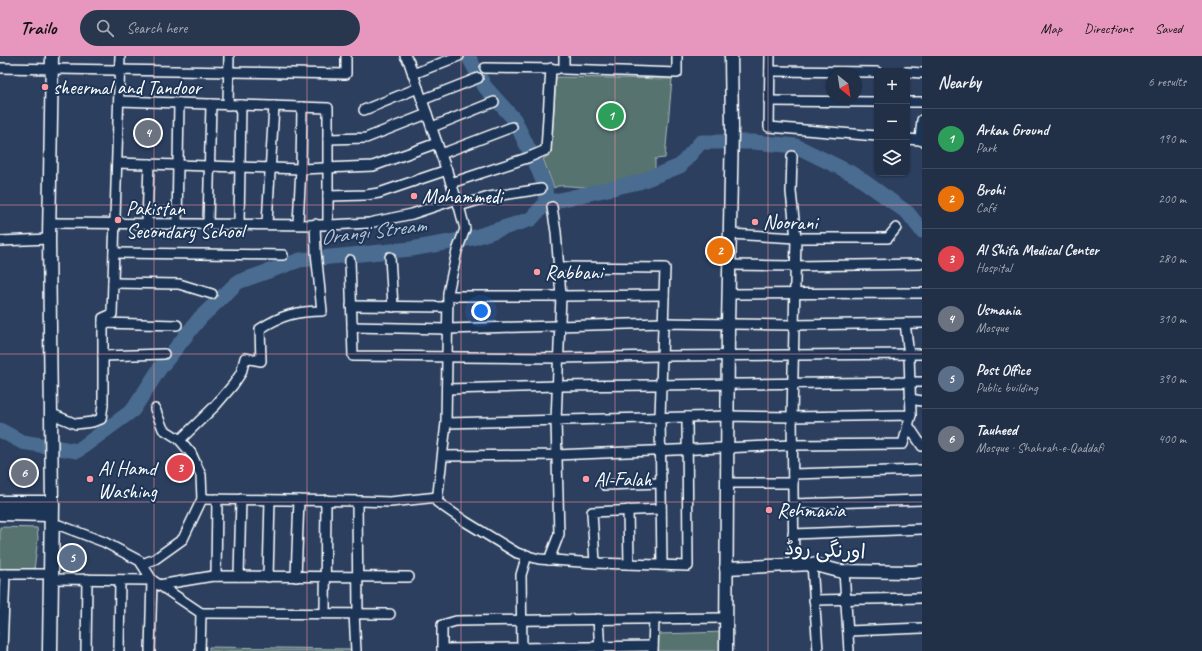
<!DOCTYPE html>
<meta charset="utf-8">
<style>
:root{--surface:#212f47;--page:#29374e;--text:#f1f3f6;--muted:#a2a9b4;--line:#3e4a60;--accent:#e797bd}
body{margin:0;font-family:Caveat,"Playpen Sans Arabic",sans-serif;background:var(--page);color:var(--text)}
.controls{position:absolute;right:12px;top:12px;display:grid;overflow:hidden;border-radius:8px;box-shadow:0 1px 3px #0004}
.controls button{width:36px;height:36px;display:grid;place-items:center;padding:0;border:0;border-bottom:1px solid var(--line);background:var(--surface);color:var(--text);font:20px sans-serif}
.compass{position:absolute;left:826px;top:12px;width:36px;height:36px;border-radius:50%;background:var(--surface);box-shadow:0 1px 3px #0004;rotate:150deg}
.you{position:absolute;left:481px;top:255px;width:14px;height:14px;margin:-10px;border:3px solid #fff;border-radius:50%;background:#1a73e8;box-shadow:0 0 0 6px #1a73e833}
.badge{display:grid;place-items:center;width:26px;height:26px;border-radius:50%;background:var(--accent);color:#fff;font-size:13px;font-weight:700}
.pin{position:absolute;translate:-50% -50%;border:2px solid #fff;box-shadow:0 1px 4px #0006}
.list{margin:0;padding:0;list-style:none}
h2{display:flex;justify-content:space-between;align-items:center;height:52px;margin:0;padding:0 16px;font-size:17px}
h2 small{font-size:13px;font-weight:400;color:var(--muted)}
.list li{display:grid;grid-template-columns:26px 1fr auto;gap:12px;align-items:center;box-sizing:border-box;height:60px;padding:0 16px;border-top:1px solid var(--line)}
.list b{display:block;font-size:15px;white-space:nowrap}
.list p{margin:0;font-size:13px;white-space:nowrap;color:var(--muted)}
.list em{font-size:13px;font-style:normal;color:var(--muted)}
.icon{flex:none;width:22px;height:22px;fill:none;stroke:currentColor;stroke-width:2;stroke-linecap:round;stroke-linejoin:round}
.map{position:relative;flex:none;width:922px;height:595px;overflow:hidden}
header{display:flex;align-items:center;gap:24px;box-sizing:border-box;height:56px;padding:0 20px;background:var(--accent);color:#111}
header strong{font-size:19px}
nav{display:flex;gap:22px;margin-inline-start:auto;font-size:14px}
.search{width:280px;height:36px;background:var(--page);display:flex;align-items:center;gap:10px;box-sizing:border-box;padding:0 14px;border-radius:22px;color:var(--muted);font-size:15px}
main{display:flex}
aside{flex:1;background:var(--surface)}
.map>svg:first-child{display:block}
.green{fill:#567370;stroke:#aab9b8}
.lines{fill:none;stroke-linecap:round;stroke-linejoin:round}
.river{stroke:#4a6c90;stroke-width:15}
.street-casing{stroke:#fff;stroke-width:12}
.secondary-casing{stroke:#fff;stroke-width:15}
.primary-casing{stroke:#fff;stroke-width:17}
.street{stroke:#1d3557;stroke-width:9}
.secondary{stroke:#1d3557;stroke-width:12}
.primary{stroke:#1d3557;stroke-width:14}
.grid{fill:none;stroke:#ff9aa2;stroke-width:1;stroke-opacity:0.55}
.poi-dot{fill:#ff9aa2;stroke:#1d3557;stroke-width:1.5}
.labels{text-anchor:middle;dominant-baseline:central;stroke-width:4;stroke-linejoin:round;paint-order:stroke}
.poi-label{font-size:20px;fill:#fff;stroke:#1d3557;text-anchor:start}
.street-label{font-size:20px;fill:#fff;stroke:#1d3557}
.water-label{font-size:21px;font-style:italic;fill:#b7c4d3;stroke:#1d3557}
</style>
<header>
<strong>Trailo</strong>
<div class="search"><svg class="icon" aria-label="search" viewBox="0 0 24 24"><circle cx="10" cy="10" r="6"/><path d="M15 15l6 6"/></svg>Search here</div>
<nav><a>Map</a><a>Directions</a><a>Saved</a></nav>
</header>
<main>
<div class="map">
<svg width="922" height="595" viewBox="0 0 922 595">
<rect width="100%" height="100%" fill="#2c3f5f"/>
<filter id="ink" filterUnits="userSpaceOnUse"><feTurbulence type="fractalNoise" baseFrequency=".025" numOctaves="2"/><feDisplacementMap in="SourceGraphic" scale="8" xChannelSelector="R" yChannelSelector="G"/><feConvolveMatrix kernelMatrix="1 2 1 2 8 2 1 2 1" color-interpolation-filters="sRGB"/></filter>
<g filter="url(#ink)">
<g class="green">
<path d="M556 21 672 23 665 102 655 103V113C635 124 609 130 586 131 576 131 567 129 558 130L554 132 543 103 551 98Z"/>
<path d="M0 471 37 472 38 482 34 514 0 515Z"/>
<path d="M726 576 725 595H658V578Z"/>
<path d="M209 591 351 593V595H209Z"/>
</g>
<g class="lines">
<g class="river">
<path d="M468 0 485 31 514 63 536 108 545 130 546 147"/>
<path d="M0 374 22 386 77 395 133 354 160 312 200 262 238 226 300 204 411 193 472 182 531 163 546 147 639 126 680 110 701 86H753L796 90 855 119 908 157 922 175"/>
</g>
<defs>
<g id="street">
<path d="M405 0 409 6 413 18 459 150 465 173 457 195 448 237 446 367 437 446 466 466 517 497 539 503 595 507 688 510 687 361"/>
<path d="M564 0V13L677 17V0"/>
<path d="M770 0 769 71 877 80"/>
<path d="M0 12 346 18V0"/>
<path d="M485 12 557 13"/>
<path d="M770 15 877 16"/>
<path d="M907 16 922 17"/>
<path d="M413 18 459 0"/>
<path d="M422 44 478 22"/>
<path d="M119 45 328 52V169"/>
<path d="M769 45 877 46"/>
<path d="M907 46H922"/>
<path d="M228 49 229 0"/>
<path d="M364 54 418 32"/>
<path d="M432 71 494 46"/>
<path d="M328 83 366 82 427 58"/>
<path d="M907 83 920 84 922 85"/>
<path d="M920 84 922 64"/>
<path d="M441 98 512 71"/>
<path d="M792 100 791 136 796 182 792 361 794 509"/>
<path d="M117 107 301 113 373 110 437 87"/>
<path d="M451 127 527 102 546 94 551 12"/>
<path d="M328 140 366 139 379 137 447 114"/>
<path d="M459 150 489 141 541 133"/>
<path d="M50 167 329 169 369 167 412 158 457 143"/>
<path d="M147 167 149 108"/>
<path d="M177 167 179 47"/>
<path d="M208 167 211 48"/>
<path d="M239 167 241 49"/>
<path d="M267 167 274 50"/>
<path d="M298 167 301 113 302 51"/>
<path d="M730 178 796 182H888L896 172"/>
<path d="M0 185 49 183"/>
<path d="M114 197 283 199"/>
<path d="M390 201 393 251"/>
<path d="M350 204 353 300 559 302 662 300 922 298"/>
<path d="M729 209 795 210 920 208"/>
<path d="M559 211 665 212 660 361 662 509"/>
<path d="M113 227 179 228 212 238"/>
<path d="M729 238 922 237"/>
<path d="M448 240H561L664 239"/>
<path d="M351 250 447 251"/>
<path d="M103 267 177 269"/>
<path d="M352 271 447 273 663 267 794 269 922 267"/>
<path d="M103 300 164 298"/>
<path d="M447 333 558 330 922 326"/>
<path d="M910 343 922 345"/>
<path d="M52 358 76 368 92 366 101 363 103 349V262L112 258 120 0"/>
<path d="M446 367 728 360 792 361 911 359 909 299 905 267"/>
<path d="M908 369 922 390"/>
<path d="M180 384 215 350 233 329 241 317 245 302 261 305 260 273C281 259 298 255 322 255L316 196 315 168"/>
<path d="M444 400 556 399 792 389 903 388 911 359"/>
<path d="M793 418 922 414"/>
<path d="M727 427H793"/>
<path d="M605 429 661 427"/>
<path d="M202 443 361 445 390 446 438 441"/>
<path d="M357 445 358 558"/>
<path d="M793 448 922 444"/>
<path d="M628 454 629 508"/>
<path d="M51 469H59L104 486 140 505 152 524 201 557 200 595"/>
<path d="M793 478 922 473"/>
<path d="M549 504 559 478 556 365 561 240 556 176 552 151"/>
<path d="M595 507 592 456 661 453"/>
<path d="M142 508 155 503 183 483 202 443 201 419 191 397 179 383 163 373 155 353"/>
<path d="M812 508 818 595"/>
<path d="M844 515 849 595"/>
<path d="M0 518H42"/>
<path d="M216 520 217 443"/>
<path d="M239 520 241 443"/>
<path d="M268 521 270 444"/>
<path d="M296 521 299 444"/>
<path d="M51 523 152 524 150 595"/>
<path d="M159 529 213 520 409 521"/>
<path d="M814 544 922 542"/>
<path d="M201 557 390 558"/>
<path d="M325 557 326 444"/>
<path d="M354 557 356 595"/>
<path d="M598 563 600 595"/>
<path d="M848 575 922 572"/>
<path d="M442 593 653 590"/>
<path d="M2 595 5 518"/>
<path d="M86 595 87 523"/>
<path d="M119 595 120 524"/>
<path d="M442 595V569L456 565 726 562"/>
<path d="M522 595 521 519 527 499"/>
<path d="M653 595 654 563"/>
</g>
<g id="secondary">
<path d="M52 447 49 183 52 0"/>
<path d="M726 512 812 508 839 515 912 516 922 515"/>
<path d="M726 595 728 268 732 72 731 0"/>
</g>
<g id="primary">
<path d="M0 447H52L50 595"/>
<path d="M0 457 51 458"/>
</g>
</defs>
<use href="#street" class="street-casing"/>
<use href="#secondary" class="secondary-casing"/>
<use href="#primary" class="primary-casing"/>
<use href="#street" class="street"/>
<use href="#secondary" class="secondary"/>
<use href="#primary" class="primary"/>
</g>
</g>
<path class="grid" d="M154 0V595M307 0V595M461 0V595M615 0V595M768 0V595M0 149H922M0 298H922M0 446H922"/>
<g class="poi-dot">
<circle cx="45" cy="31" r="4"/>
<circle cx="414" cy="140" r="4"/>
<circle cx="118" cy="164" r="4"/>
<circle cx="755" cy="166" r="4"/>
<circle cx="537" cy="216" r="4"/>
<circle cx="90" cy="423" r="4"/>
<circle cx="586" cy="423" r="4"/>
<circle cx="769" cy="454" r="4"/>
</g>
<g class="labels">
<g class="poi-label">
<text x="53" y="31">sheermal and Tandoor</text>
<text x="422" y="140">Mohammedi</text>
<text x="126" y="152">Pakistan<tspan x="126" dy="23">Secondary School</tspan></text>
<text x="763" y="166">Noorani</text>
<text x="545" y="216">Rabbani</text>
<text x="98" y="412">Al Hamd<tspan x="98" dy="23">Washing</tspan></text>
<text x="594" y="423">Al-Falah</text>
<text x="777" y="454">Rehmania</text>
</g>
<g class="street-label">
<text transform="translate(825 494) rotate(3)">اورنگی روڈ</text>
</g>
<g class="water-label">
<text transform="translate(373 175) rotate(-7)">Orangi Stream</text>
</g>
</g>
</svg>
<div class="controls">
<button>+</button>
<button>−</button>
<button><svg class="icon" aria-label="layers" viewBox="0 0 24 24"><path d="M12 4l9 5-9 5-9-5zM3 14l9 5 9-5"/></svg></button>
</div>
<svg class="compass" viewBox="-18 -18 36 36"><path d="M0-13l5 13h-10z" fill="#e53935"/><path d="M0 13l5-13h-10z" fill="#a2a9b4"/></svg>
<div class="you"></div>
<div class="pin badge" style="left:611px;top:60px;background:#2e9e5b">1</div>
<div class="pin badge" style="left:720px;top:195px;background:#e8710a">2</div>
<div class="pin badge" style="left:180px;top:412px;background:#e0444e">3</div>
<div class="pin badge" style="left:148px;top:77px;background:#6b7280">4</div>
<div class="pin badge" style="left:72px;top:502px;background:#5c6f8a">5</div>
<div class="pin badge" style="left:24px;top:417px;background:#6b7280">6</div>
</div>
<aside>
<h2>Nearby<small>6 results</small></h2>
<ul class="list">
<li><span class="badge" style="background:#2e9e5b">1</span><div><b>Arkan Ground</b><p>Park</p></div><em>190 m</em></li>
<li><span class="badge" style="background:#e8710a">2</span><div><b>Brohi</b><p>Café</p></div><em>200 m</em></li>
<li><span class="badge" style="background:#e0444e">3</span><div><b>Al Shifa Medical Center</b><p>Hospital</p></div><em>280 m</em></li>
<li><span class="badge" style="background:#6b7280">4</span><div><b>Usmania</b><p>Mosque</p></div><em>310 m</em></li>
<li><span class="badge" style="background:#5c6f8a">5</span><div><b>Post Office</b><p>Public building</p></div><em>390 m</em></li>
<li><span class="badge" style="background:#6b7280">6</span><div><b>Tauheed</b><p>Mosque · Shahrah-e-Qaddafi</p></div><em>400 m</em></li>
</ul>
</aside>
</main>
